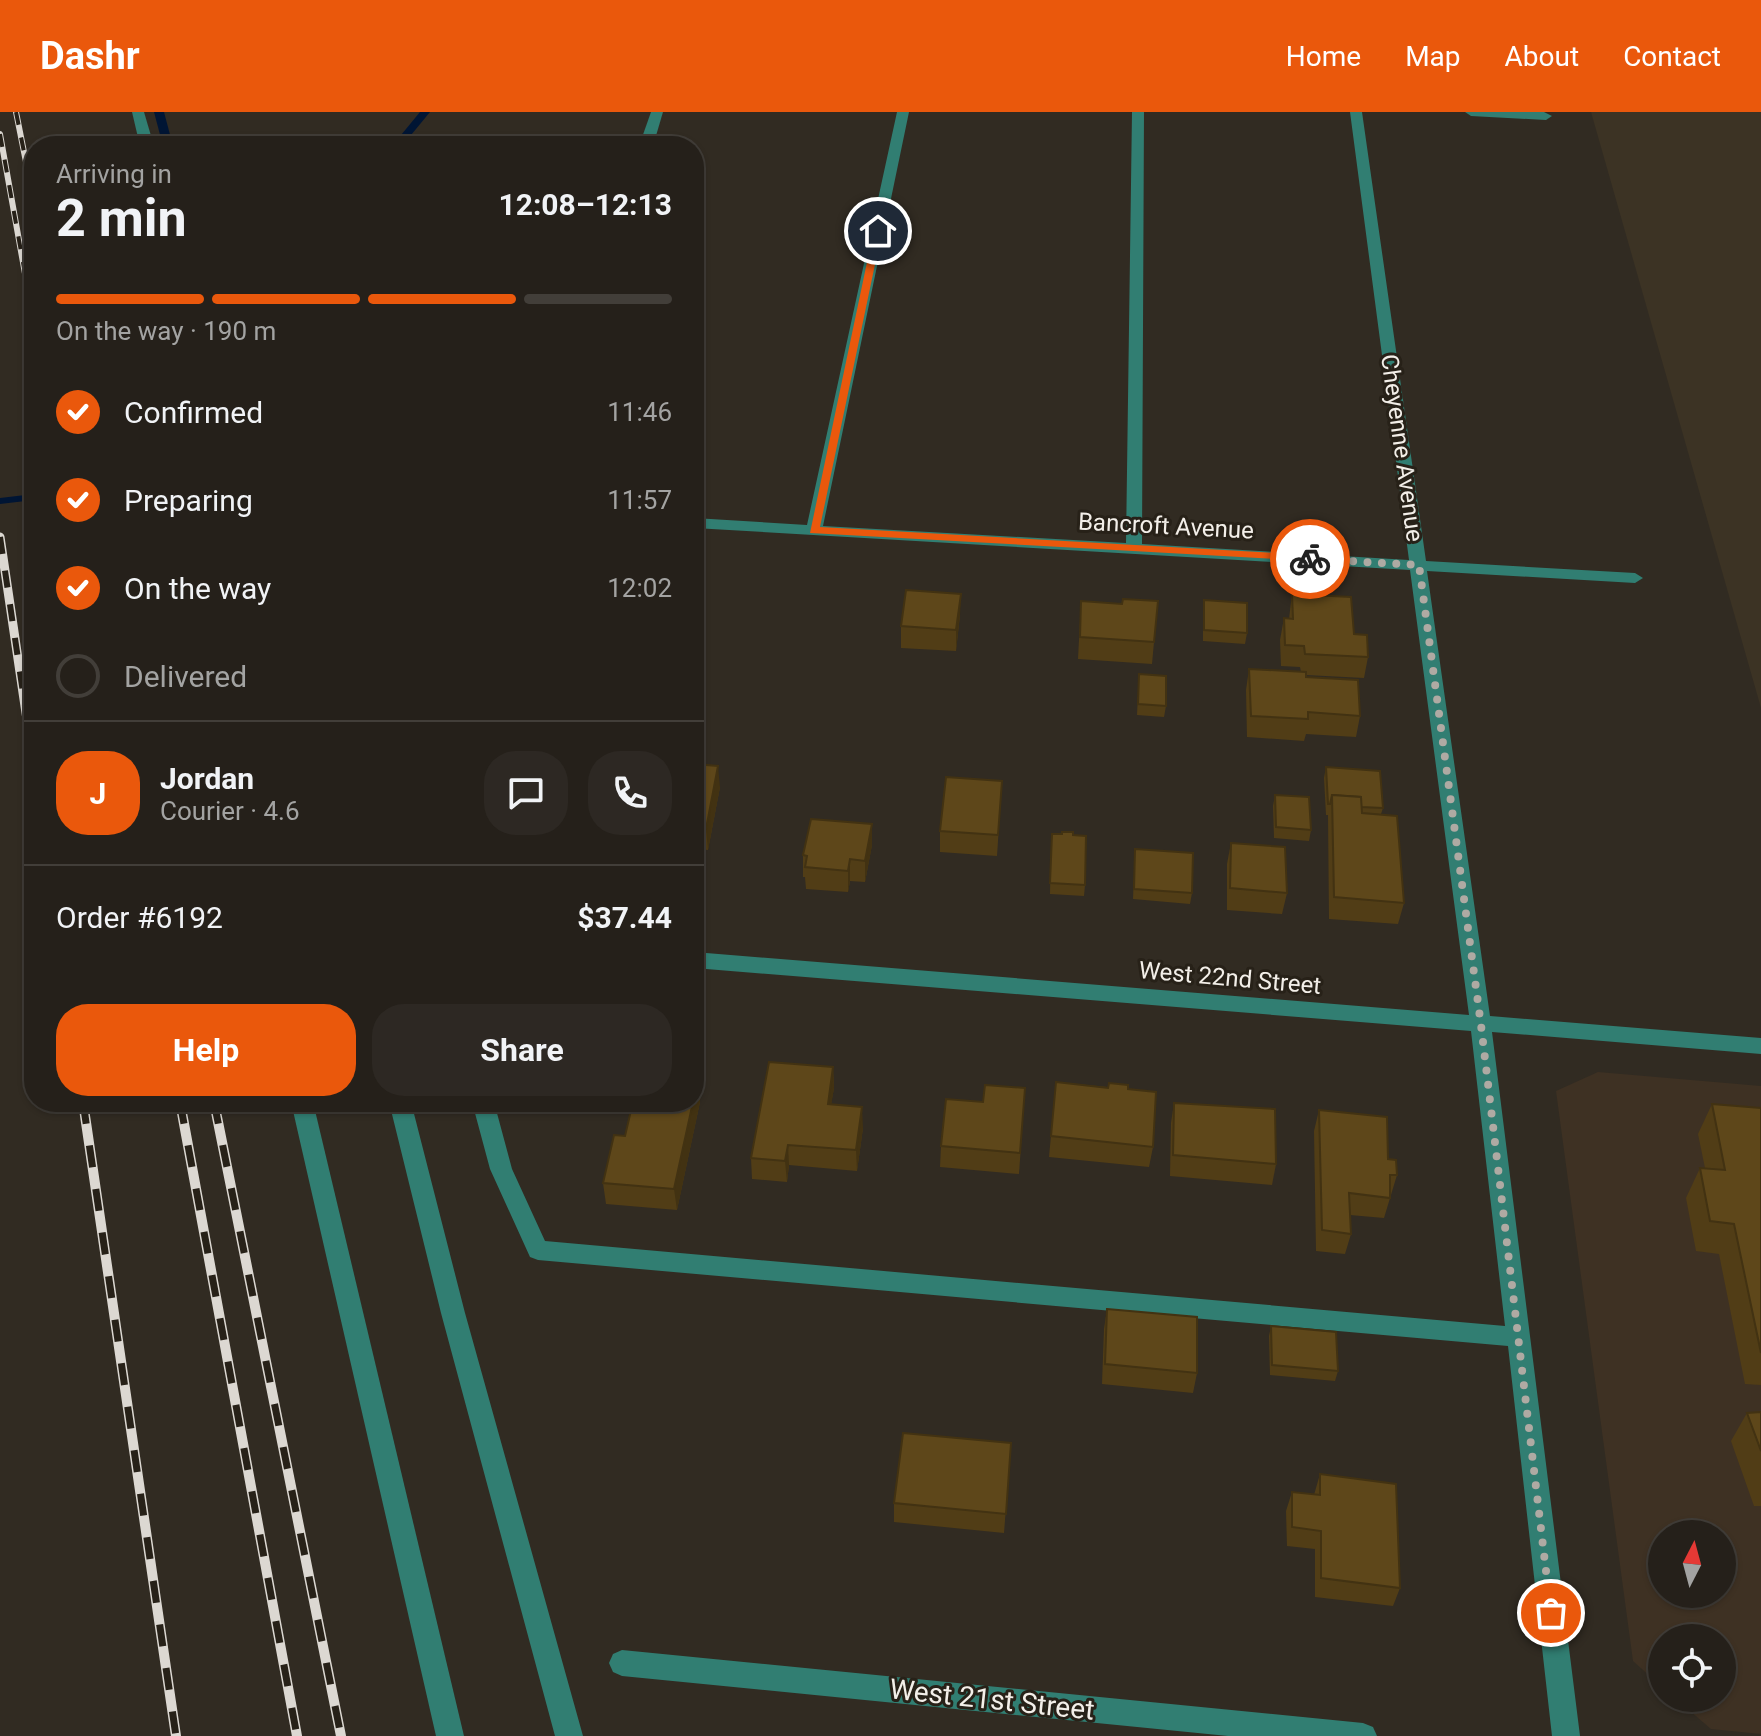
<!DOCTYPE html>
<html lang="en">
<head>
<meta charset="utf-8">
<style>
  body { margin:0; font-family:Roboto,sans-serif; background:#2d2823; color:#f1f3f6; height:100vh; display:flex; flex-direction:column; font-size:30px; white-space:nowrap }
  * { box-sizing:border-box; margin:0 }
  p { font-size:26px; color:#a3a3a2 }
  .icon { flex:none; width:44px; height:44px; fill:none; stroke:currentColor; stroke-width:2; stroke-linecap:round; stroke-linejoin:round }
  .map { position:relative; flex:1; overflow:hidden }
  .drawer { position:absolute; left:24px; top:24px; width:680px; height:976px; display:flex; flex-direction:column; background:#25201a; border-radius:32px; box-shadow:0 2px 6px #0004,0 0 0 2px #423e39 }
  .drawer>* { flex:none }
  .needle { width:52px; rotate:6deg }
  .controls { position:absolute; left:1648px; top:1408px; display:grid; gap:16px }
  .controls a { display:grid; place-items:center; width:88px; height:88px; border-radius:50%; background:#25201a; box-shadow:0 2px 6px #0004,0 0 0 2px #423e39; font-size:40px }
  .pin { position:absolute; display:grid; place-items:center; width:68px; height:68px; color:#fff; margin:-34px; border:4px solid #fff; border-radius:50%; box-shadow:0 2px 8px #0007 }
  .courier { position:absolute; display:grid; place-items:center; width:80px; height:80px; margin:-40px; border:6px solid #ea580c; border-radius:50%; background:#fff; color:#222; box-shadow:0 2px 10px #0007 }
  .headline em { font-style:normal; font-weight:700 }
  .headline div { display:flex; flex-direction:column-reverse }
  .headline { display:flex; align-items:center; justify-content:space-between; height:136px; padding:0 32px }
  h1 { font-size:52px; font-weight:700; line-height:60px }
  .bar { display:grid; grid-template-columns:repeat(4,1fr); gap:12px 8px; align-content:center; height:96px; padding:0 32px }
  .bar i { height:10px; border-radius:6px; background:#423e39 }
  .bar .on { background:#ea580c }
  .bar p { grid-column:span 4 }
  .line { display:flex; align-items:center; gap:20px; padding:0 32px; border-top:2px solid #423e39 }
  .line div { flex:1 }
  .round { display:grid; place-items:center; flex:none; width:84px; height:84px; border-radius:32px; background:#2d2823 }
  ol { padding:0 32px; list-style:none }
  li { display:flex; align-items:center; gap:24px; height:88px }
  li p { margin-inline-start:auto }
  li .icon { padding:8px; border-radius:50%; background:#ea580c; color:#fff; stroke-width:4 }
  li:last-child { color:#a3a3a2 }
  li i { width:44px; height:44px; border:4px solid #423e39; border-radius:50% }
  .primary-button { display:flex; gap:16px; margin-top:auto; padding:16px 32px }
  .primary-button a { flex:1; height:92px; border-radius:32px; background:#ea580c; color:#fff; font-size:32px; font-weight:700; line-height:92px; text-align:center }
  .primary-button a+a { background:#2d2823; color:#f1f3f6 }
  header { display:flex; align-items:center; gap:48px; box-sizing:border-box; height:112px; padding:0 40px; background:#ea580c; color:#fff }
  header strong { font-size:38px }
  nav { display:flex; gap:44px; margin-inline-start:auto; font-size:28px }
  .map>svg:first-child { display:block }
</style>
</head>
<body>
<header>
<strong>Dashr</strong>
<nav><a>Home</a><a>Map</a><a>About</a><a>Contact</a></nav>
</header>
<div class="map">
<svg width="1761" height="1624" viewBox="0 0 1761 1624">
  <rect width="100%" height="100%" fill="#312b22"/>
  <polygon fill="#3c3324" points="1591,0 1761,0 1761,596"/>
  <path fill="#3e3123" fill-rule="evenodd" d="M1598 960 1761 974V1622L1711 1617 1675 1586H1722V1526H1662V1575L1633 1549 1556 979ZM1662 1422H1722V1482H1662Z"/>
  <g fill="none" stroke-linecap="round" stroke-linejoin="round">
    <g fill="#001534" fill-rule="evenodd">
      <polygon points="154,0 164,0 173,34 163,34"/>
      <polygon points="420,0 430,0 402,34 392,34"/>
      <polygon points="34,382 34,388 0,392 0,386"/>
    </g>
    <g fill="#317e72" fill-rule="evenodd">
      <polygon points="132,0 144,0 154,34 140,34"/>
      <polygon points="651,0 663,0 653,34 639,34"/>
      <polygon points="897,0 909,0 823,414 1126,431 1132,0 1144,0 1142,432 1409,448 1350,0 1362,0 1426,449 1635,461 1643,466 1635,471 1427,459 1490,904 1761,926 1761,942 1492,920 1580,1624 1552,1624 1508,1234 538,1148 530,1145 490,1057 472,990 494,990 512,1057 545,1129 1505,1214 1471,919 694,856 694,840 1469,903 1410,458 694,416 694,406 807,413"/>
      <polygon points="1465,0 1544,0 1552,4 1546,8 1471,4"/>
      <polygon points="291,990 313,990 464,1624 436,1624"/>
      <polygon points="389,990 411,990 465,1201 583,1624 555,1624 441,1201"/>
      <polygon points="622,1538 1363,1611 1373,1615 1377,1624 1228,1624 622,1564 613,1560 609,1551 613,1542"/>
    </g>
    <defs>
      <g id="rail-far2">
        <polyline points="16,0 34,90"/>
        <polyline points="0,22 34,212"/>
      </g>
      <polyline id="rail-far1" points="0,425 34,655"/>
      <g id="rail">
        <polyline points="83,990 176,1624"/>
        <polyline points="180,990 297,1624"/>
        <polyline points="214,990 341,1624"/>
      </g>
    </defs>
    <use href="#rail-far2" stroke="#dcd8d2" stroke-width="6"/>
    <use href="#rail-far1" stroke="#dcd8d2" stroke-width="9"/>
    <use href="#rail" stroke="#dcd8d2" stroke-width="10"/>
    <use href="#rail-far2" stroke="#272118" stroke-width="4" stroke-dasharray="13" stroke-linecap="butt"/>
    <use href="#rail-far1" stroke="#272118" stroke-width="6" stroke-dasharray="17" stroke-linecap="butt"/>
    <use href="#rail" stroke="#272118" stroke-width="7" stroke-dasharray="22" stroke-linecap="butt"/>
  </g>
  <g fill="#513d16">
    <polygon points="1292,482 1354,522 1368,545 1364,566 1306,563 1306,565 1360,604 1356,625 1306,622 1304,629 1247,625 1246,578 1249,557 1301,560 1300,555 1281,554 1280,528 1284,506 1289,507"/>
    <polygon points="1204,488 1247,521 1245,532 1203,529 1203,499"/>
    <polygon points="1081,489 1154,530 1152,552 1078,547"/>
    <polygon points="960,503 956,539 901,536 901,514"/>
    <polygon points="1139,562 1166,594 1164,605 1137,603"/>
    <polygon points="694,652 720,675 708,738 694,737"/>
    <polygon points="1326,655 1383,696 1381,702 1404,791 1398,812 1329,807 1328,703 1326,703 1324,666"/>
    <polygon points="1002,669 997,744 940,740 940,719"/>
    <polygon points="1275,683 1311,718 1309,729 1274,726 1273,694"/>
    <polygon points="872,712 872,733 865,770 850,769 848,780 806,777 805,765 803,765 803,743"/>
    <polygon points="1073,723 1085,773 1084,784 1050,782 1051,733"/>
    <polygon points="1231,731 1287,781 1282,802 1227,798 1227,752"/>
    <polygon points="1135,737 1192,781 1190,792 1133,787"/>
    <polygon points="833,955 834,976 831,992 863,1016 857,1059 789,1053 787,1070 752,1067 751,1046"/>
    <polygon points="698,969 700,990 677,1098 606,1092 603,1071 625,1024"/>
    <polygon points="1056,970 1128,977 1153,1035 1149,1055 1049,1045"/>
    <polygon points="1025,976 1019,1062 940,1055 941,1034 983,990"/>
    <polygon points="1174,991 1276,1052 1272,1073 1170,1064 1171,1011"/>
    <polygon points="1712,992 1761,996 1761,1273 1745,1272 1719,1142 1696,1139 1686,1086 1700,1056 1705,1056 1698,1022"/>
    <polygon points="1319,998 1388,1047 1397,1063 1384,1106 1350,1103 1351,1122 1345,1142 1316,1139 1314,1019"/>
    <polygon points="1107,1197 1197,1261 1193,1281 1102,1272 1104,1217"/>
    <polygon points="1271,1214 1338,1259 1335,1269 1270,1263 1269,1224"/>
    <polygon points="1761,1300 1761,1394 1754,1394 1731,1329 1747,1301"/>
    <polygon points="1011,1331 1004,1421 894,1410 894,1391"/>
    <polygon points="1320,1362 1400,1476 1393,1494 1315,1485 1315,1437 1287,1434 1286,1399 1292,1380 1314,1383"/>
  </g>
  <g fill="#423212">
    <polygon points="961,482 960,503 956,539 956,518"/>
    <polygon points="718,654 720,675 708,738 706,717"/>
    <polygon points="872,712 872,733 865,770 865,749"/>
    <polygon points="850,747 850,769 848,780 848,759"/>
    <polygon points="833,955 834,976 828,1013 828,992"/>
    <polygon points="698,969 700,990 677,1098 674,1077"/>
    <polygon points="862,995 863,1016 857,1059 856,1038"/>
    <polygon points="788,1033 789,1053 787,1070 785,1049"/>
  </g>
  <g fill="#5e471a" stroke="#423212" stroke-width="2">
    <polygon points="906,478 961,482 956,518 901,514"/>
    <polygon points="1292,482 1351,485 1354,522 1367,523 1368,545 1305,542 1304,534 1285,533 1284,506 1293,507"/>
    <polygon points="1123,487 1158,489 1154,530 1080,525 1081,489 1122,492"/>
    <polygon points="1204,488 1247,491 1247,521 1204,518"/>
    <polygon points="1249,557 1306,560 1306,565 1358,568 1360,604 1308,600 1308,607 1251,604"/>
    <polygon points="1139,562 1166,564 1166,594 1138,592"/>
    <polygon points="694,652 718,654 706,717 694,716"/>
    <polygon points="1326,655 1380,659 1383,696 1361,695 1361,685 1332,683 1330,692 1328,692"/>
    <polygon points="946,665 1002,669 998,723 940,719"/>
    <polygon points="1275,683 1309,685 1311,718 1276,715"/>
    <polygon points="1332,683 1361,685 1362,701 1397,704 1404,791 1334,785"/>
    <polygon points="811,707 872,712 865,749 850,747 848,759 805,755 807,744 803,743"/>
    <polygon points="1062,720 1073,720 1073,723 1086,724 1085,773 1050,771 1052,722 1062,722"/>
    <polygon points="1231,731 1285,735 1287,781 1230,776"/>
    <polygon points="1135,737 1193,741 1192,781 1134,777"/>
    <polygon points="769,950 833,955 828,992 862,995 856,1038 788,1033 785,1049 751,1046"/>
    <polygon points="694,969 698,969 694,986"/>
    <polygon points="1056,970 1108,976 1109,971 1128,973 1128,977 1156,980 1153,1035 1051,1024"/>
    <polygon points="985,973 1025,976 1020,1041 941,1034 946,987 983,990"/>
    <polygon points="633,990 693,990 674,1077 603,1071 614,1023 625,1024"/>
    <polygon points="1174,991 1275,997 1276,1052 1173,1043"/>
    <polygon points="1712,992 1761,996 1761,1241 1734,1112 1710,1109 1700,1056 1725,1058"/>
    <polygon points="1319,998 1387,1005 1388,1047 1396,1048 1397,1063 1390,1063 1390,1086 1349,1081 1351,1122 1322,1118"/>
    <polygon points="1107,1197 1197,1205 1197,1261 1105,1252"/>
    <polygon points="1271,1214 1336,1220 1338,1259 1272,1253"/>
    <polygon points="1761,1300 1761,1339 1747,1301"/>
    <polygon points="903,1321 1011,1331 1006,1402 894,1391"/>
    <polygon points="1320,1362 1396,1372 1400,1476 1321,1466 1321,1419 1292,1415 1292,1380 1320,1383"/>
  </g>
  <polygon fill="#ea580c" points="874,117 882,119 820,415 1310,443 1315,447 1313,449 810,421"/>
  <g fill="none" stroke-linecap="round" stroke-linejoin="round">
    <polyline stroke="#afaaa3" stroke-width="8" stroke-dasharray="0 14.4" points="1310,447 1419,453 1481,913 1551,1501"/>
  </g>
  <g text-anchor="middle" stroke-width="6" stroke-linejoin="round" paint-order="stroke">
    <g font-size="24" fill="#f3efe9" stroke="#272118">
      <text transform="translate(1402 336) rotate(82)" y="8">Cheyenne Avenue</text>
      <text transform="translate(1166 414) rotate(3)" y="8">Bancroft Avenue</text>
      <text transform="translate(1230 866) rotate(5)" y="8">West 22nd Street</text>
    </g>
    <g font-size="28" fill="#f3efe9" stroke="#272118">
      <text transform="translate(992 1587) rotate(6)" y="10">West 21st Street</text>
    </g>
  </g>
</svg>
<div class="controls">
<a><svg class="needle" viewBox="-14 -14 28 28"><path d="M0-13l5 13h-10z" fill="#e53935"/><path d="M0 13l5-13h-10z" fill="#a3a3a2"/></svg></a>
<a><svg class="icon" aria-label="locate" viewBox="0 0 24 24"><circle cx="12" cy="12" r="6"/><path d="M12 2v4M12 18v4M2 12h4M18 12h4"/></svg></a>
</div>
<div class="pin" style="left:1551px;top:1501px;background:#ea580c"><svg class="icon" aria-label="bag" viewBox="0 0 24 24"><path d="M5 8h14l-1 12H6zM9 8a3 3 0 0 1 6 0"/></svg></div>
<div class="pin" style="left:878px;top:119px;background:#1f2937"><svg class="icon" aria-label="home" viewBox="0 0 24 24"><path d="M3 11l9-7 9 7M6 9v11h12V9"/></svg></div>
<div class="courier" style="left:1310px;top:447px"><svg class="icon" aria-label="bike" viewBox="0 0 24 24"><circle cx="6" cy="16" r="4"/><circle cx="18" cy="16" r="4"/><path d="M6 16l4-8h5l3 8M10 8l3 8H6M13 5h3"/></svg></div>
<section class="drawer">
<div class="headline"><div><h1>2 min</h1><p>Arriving in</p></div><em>12:08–12:13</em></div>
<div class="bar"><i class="on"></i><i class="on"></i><i class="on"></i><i></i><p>On the way · 190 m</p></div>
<ol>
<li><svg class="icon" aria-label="check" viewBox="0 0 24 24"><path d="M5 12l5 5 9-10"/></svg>Confirmed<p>11:46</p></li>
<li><svg class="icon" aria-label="check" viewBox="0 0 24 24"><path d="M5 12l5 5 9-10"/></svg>Preparing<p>11:57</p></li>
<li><svg class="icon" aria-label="check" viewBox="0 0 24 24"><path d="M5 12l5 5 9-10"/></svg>On the way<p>12:02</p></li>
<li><i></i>Delivered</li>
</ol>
<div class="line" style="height:144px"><b class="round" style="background:#ea580c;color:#fff">J</b><div><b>Jordan</b><p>Courier · 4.6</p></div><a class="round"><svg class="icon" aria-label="chat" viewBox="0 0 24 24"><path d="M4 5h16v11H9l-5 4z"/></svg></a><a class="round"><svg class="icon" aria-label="phone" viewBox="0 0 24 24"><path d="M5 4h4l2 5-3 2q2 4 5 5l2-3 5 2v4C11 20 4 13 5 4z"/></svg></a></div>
<div class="line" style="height:104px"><div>Order #6192</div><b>$37.44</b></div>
<div class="primary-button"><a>Help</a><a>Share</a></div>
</section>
</div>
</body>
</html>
